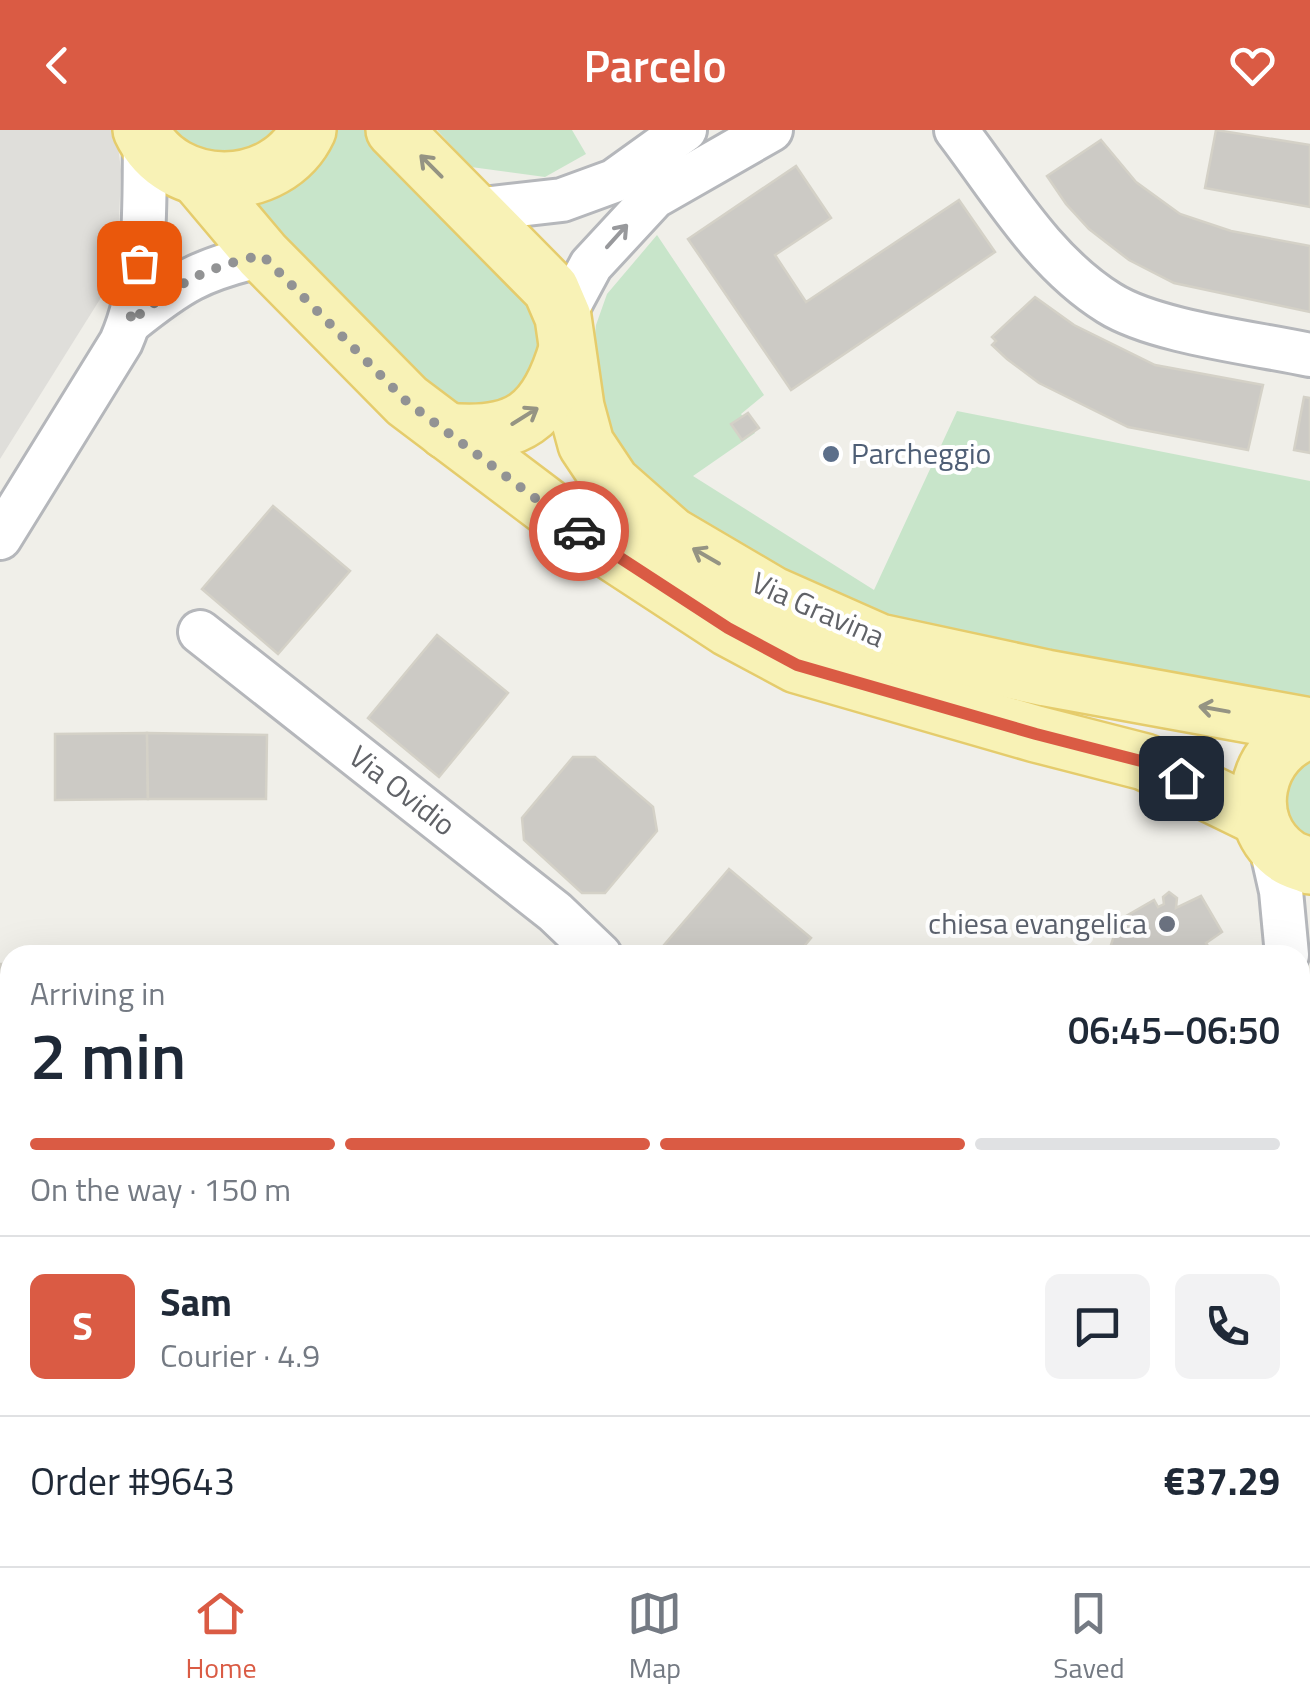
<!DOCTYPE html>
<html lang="en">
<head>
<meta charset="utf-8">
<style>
  body { margin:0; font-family:"Titillium Web",sans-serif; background:#f2f2f3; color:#1f2937; height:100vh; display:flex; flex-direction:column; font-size:38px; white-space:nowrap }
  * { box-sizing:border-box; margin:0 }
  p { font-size:32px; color:#747a83 }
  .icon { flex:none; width:55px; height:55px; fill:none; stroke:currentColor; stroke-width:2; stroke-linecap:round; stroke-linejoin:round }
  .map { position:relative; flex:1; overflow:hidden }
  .panel { position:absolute; left:0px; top:815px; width:1310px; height:622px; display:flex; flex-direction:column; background:#fff; border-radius:30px 30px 0 0; box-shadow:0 10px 40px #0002 }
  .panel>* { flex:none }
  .pin { position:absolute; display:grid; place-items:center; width:85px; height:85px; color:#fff; margin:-42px; border-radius:20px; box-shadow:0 5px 15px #0006 }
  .courier { position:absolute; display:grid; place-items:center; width:100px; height:100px; margin:-50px; border:8px solid #da5b44; border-radius:50%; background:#fff; color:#222; box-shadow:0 2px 12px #0007 }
  .summary em { font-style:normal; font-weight:600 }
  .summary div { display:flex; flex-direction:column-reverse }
  .summary { display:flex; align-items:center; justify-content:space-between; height:170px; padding:0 30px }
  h1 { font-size:65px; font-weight:600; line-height:75px }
  .bar { display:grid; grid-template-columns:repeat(4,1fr); gap:15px 10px; align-content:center; height:120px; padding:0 30px }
  .bar i { height:12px; border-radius:8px; background:#e0e1e3 }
  .bar .on { background:#da5b44 }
  .bar p { grid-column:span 4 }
  .line { display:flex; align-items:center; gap:25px; padding:0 30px; border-top:2px solid #e0e1e3 }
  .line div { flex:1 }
  .round { display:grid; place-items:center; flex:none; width:105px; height:105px; border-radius:15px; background:#f2f2f3 }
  header { display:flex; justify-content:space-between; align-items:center; height:130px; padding:0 30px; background:#da5b44; color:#fff; font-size:45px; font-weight:600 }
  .tabs { display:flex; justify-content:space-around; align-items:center; height:140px; border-top:2px solid #e0e1e3; background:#fff; font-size:28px; color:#747a83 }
  .tabs a { display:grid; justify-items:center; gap:5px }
  .tabs .on { color:#da5b44 }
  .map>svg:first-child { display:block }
</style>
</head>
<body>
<header><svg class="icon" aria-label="back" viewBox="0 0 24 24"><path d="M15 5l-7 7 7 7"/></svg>Parcelo<svg class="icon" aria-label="heart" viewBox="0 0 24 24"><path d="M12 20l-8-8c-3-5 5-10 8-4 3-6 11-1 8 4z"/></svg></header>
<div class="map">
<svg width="1310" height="1436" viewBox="0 0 1310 1436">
  <rect width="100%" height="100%" fill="#f0efe9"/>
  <polygon fill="#dfdeda" points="0,0 116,0 121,40 117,142 0,329"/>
  <g fill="#c8e5ca">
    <polygon points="166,0 286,0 268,18 220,31"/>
    <polygon points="322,0 375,0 540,169 545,223 518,268 457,284 232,65"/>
    <polygon points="437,0 572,0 586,24 545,47 471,37"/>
    <polygon points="657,105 764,265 741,284 755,303 693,346 874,460 957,281 1310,351 1310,568 1002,516 837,473 675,379 637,343 618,314 590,247 596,195 607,164"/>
    <polygon points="1310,623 1310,715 1286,698 1281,650"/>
  </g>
  <g fill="#cccac5" stroke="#d4d1c7" stroke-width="2.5">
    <polygon points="1216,0 1310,15 1310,77 1205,58"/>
    <polygon points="1101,10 1136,52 1180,84 1231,101 1310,116 1310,182 1174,153 1129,130 1089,99 1066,74 1047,46"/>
    <polygon points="796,36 831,88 775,125 806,172 959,70 995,122 791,260 688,109"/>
    <polygon points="1035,167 1074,195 1155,235 1263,255 1248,320 1128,297 1039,253 1007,229 992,215 996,211 992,207"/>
    <polygon points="1304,267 1310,268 1310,323 1294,320"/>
    <polygon points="748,283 759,298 742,310 731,294"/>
    <polygon points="273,376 350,441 278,524 202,459"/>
    <polygon points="437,505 508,563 439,647 368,588"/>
    <polygon points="147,603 148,669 55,670 55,604"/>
    <polygon points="147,603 267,605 266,669 148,669"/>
    <polygon points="573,627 595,627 653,677 657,701 605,763 582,763 524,710 522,688"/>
    <polygon points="729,739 811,808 797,825 662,825 658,822"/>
    <polygon points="1169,762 1177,768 1176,778 1201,766 1222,802 1206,813 1214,825 1114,825 1110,818 1119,790 1154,770 1158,777 1164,774 1163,767"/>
    <rect x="0" y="834" width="10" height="54"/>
    <rect x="0" y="1032" width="10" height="56"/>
    <rect x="0" y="1217" width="10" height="55"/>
    <polygon points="0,1410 10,1410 10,1428 517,1428 517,1436 0,1436"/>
    <polygon points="648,1428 747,1428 748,1429 732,1436 652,1436"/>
    <polygon points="848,1428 969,1428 950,1436 852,1436"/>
    <polygon points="1146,1428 1190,1428 1194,1436 1127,1436"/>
  </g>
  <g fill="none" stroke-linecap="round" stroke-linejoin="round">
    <defs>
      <g id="minor">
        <path d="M956 0C1002 60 1043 132 1109 173 1155 202 1254 213 1310 225"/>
        <polyline points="474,80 562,70 614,51 685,0"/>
        <polyline points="563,187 591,135 654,67 771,0"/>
        <path d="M130 192C180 152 199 140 263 125"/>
        <path d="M0 408 121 212C148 151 144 75 145 9"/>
        <polyline points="200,502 555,782 600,825"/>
        <polyline points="1269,708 1281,761 1287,825"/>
        <polyline points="0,958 10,958"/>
        <polyline points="1300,999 1310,1229"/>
        <polyline points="0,1340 10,1340"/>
        <polyline points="558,1428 559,1436"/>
      </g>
      <g id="major">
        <path d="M141 0C172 67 277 66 308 0"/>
        <polyline points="394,0 551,159 563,187 576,277 586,314 612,353 671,405 773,465 879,512 1046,548 1310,596"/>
        <polyline points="198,48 263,125 407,271 578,400 728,498 797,535 1036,604 1145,632 1260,688"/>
        <path d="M446 301C518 308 547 287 567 219"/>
        <path d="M1310 601C1255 617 1238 693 1288 727 1294 731 1303 733 1310 736"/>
      </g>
    </defs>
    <use href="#minor" stroke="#b5b7bb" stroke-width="48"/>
    <use href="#major" stroke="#e5cc6c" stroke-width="60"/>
    <polyline stroke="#a1c5ae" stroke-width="5" stroke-dasharray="10 5" stroke-linecap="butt" points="1300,888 1310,887"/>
    <use href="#minor" stroke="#fff" stroke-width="42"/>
    <use href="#major" stroke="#f8f2b6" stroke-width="55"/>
  </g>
  <defs><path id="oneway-shaft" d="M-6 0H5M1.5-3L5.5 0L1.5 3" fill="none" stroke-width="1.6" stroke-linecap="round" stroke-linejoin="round" transform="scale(2.5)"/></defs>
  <g stroke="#959483">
    <use href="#oneway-shaft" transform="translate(431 36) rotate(-135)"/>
    <use href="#oneway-shaft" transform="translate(525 286) rotate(-32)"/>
    <use href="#oneway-shaft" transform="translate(706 426) rotate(-150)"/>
    <use href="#oneway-shaft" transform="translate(1214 579) rotate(-170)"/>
  </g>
  <use stroke="#98999c" href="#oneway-shaft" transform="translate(617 106) rotate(-48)"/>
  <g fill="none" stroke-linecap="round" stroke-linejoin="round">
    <path stroke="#929394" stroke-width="10" stroke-dasharray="0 18" d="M139 133 130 192C180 152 199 140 262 125L407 272 579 401"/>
    <polyline stroke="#da5b44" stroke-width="12" points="579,401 728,498 797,535 1036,604 1145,632 1181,648"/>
  </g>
  <circle fill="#5c6f8a" stroke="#fff" stroke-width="4" cx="831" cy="324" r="10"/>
  <circle fill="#6b7280" stroke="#fff" stroke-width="4" cx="1167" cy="794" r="10"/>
  <g text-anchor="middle" stroke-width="8" stroke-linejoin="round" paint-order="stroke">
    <g font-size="30" fill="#4e5e75" stroke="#fff" text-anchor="start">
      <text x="851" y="334">Parcheggio</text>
    </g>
    <g font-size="30" fill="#606267" stroke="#fff">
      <text transform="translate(818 480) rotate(24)" y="10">Via Gravina</text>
      <text transform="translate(402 661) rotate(38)" y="10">Via Ovidio</text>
    </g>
    <g font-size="30" fill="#5b616d" stroke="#fff" text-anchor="end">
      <text x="1147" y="804">chiesa evangelica</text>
    </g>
  </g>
</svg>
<div class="pin" style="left:139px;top:133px;background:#ea580c"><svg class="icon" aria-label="bag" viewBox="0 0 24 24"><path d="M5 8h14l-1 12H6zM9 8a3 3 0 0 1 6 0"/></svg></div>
<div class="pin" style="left:1181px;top:648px;background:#1f2937"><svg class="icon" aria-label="home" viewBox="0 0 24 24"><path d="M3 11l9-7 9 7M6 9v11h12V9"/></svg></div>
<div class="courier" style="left:579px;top:401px"><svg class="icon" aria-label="car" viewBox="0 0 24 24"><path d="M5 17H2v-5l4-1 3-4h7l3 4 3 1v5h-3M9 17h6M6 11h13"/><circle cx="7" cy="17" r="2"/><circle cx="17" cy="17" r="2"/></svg></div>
<section class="panel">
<div class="summary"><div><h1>2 min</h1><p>Arriving in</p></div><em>06:45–06:50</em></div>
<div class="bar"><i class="on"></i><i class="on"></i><i class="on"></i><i></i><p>On the way · 150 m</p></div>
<div class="line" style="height:180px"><b class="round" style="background:#da5b44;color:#fff">S</b><div><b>Sam</b><p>Courier · 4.9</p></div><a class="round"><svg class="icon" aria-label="chat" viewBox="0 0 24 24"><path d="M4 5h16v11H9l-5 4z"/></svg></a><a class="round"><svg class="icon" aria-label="phone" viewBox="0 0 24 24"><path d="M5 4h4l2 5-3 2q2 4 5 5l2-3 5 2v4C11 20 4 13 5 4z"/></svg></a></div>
<div class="line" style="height:130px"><div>Order #9643</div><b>€37.29</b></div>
</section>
</div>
<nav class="tabs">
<a class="on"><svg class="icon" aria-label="home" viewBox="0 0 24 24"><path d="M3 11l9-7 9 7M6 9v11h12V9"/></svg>Home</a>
<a><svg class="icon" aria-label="map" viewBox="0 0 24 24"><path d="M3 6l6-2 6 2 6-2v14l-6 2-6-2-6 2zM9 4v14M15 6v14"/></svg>Map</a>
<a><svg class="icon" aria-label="saved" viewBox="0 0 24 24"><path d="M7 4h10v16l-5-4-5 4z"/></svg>Saved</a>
</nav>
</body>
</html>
